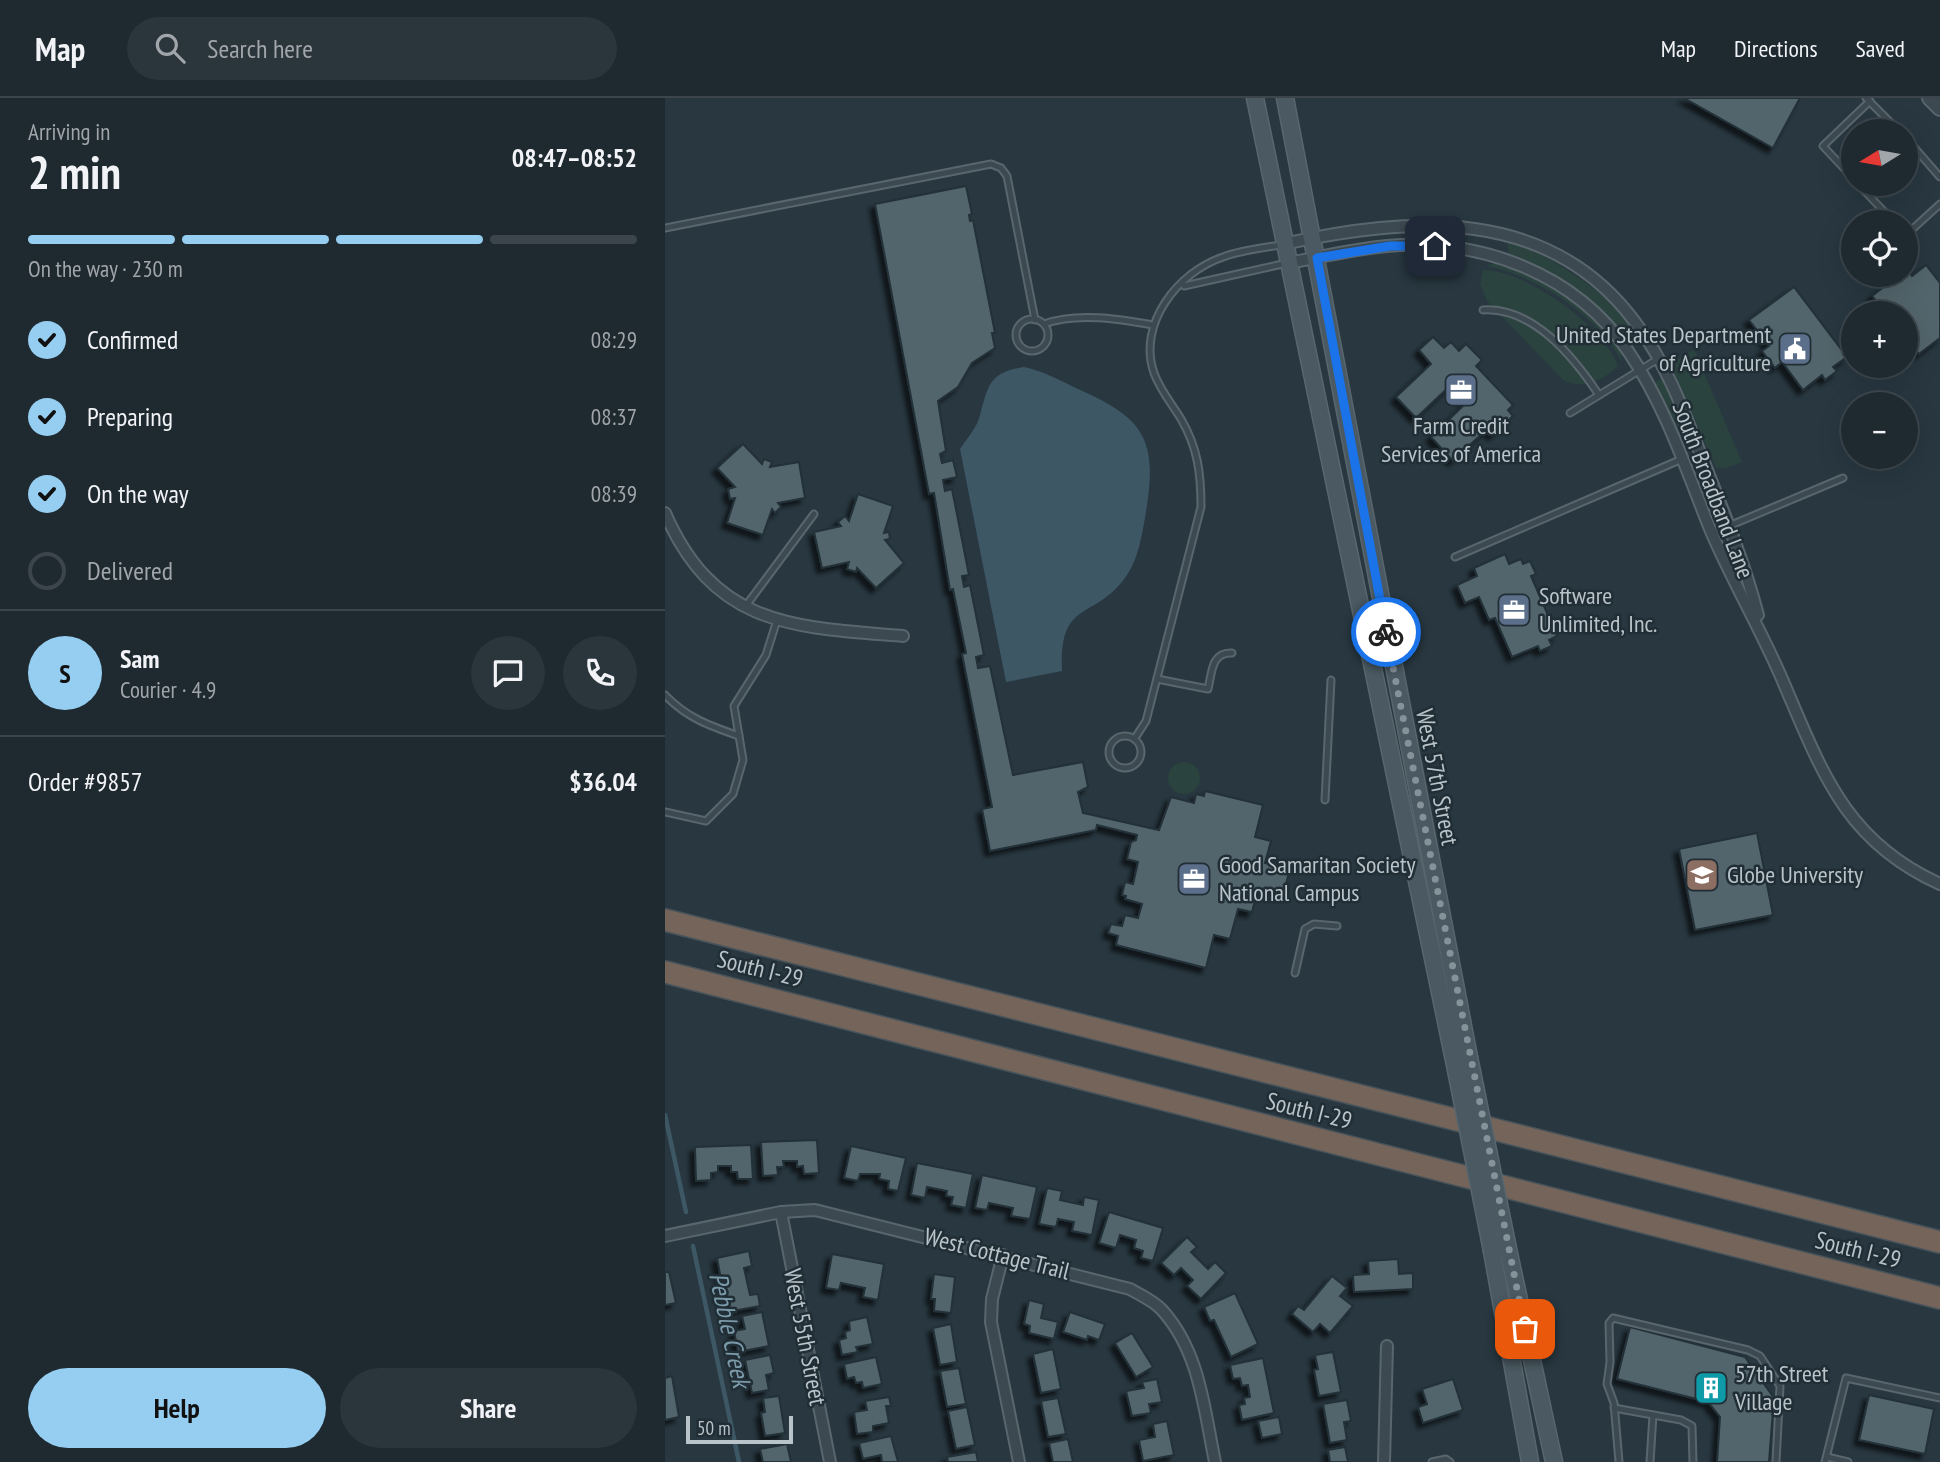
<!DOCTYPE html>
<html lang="en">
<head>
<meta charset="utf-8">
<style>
  body { margin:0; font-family:"PT Sans Narrow",sans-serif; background:#2b353c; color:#f1f3f6; height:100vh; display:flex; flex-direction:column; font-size:26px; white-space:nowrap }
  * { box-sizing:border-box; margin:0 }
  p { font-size:23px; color:#a1a6ab }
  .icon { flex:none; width:38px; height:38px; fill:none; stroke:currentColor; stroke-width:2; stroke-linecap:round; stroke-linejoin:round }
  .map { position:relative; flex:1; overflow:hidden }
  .details { display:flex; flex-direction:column; background:#1e2930; width:665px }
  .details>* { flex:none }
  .needle { width:46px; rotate:259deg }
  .controls { position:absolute; left:1176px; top:21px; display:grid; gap:14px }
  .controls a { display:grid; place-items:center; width:77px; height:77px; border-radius:50%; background:#1e2930; box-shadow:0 7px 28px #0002,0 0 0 2px #3c454c; font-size:35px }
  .scale { position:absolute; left:21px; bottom:18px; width:107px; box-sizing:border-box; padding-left:7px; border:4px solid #b9c3ca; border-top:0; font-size:19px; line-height:24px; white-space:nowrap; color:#b9c3ca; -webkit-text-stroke:5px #212e35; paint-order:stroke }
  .pin { position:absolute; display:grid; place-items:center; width:60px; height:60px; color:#fff; margin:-30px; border-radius:14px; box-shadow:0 4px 10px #0006 }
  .courier { position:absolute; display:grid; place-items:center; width:70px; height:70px; margin:-35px; border:5px solid #1a73e8; border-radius:50%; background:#fff; color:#222; box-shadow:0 2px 9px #0007 }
  .summary em { font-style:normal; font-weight:700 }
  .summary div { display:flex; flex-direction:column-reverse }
  .summary { display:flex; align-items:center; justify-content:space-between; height:119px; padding:0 28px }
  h1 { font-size:46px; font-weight:700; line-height:52px }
  .bar { display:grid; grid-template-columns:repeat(4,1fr); gap:10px 7px; align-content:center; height:84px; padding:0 28px }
  .bar i { height:9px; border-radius:5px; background:#3c454c }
  .bar .selected { background:#96cef1 }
  .bar p { grid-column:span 4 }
  .line { display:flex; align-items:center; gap:18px; padding:0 28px; border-top:2px solid #3c454c }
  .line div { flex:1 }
  .round { display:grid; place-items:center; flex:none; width:74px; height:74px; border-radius:37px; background:#2b353c }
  ol { padding:0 28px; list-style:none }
  li { display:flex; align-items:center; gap:21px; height:77px }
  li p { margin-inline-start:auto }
  li .icon { padding:7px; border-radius:50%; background:#96cef1; color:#111; stroke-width:4 }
  li:last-child { color:#a1a6ab }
  li i { width:38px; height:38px; border:4px solid #3c454c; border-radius:50% }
  .primary-button { display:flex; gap:14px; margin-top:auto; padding:14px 28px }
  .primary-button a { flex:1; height:80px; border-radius:42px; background:#96cef1; color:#111; font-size:28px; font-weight:700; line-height:80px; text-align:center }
  .primary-button a+a { background:#2b353c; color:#f1f3f6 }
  header { display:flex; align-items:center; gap:42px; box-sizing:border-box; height:98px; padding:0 35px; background:#1e2930; border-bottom:2px solid #3c454c }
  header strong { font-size:33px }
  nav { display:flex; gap:38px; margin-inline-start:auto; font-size:24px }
  .search { width:490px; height:63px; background:#2b353c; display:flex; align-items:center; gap:18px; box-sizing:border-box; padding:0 24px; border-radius:38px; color:#a1a6ab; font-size:26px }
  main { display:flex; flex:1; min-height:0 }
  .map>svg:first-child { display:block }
</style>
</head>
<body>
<header>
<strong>Map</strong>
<div class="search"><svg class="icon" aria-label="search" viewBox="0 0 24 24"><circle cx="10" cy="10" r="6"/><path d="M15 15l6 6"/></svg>Search here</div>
<nav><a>Map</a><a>Directions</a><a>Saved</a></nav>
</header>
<main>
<section class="details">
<div class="summary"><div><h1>2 min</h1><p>Arriving in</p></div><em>08:47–08:52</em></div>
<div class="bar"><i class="selected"></i><i class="selected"></i><i class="selected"></i><i></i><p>On the way · 230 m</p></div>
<ol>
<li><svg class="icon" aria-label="check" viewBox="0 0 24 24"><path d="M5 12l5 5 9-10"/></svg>Confirmed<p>08:29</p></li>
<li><svg class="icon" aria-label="check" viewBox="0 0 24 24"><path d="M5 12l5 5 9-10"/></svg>Preparing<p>08:37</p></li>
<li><svg class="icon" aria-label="check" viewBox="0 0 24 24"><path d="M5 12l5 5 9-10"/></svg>On the way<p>08:39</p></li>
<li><i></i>Delivered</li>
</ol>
<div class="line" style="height:126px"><b class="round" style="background:#96cef1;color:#111">S</b><div><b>Sam</b><p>Courier · 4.9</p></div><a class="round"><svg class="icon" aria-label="chat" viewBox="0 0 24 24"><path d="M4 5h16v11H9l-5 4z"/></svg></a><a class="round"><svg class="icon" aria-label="phone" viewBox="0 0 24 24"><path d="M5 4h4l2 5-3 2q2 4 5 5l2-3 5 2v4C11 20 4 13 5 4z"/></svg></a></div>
<div class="line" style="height:91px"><div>Order #9857</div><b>$36.04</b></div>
<div class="primary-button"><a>Help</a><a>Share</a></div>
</section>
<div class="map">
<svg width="1275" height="1364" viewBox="0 0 1275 1364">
  <defs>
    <filter id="shadow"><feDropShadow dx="-5" dy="5" stdDeviation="2" flood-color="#0009"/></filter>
  </defs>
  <rect width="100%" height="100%" fill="#283740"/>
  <g fill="#2b433f">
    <path d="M843 145C873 147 967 210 971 238L964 242C929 203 893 174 843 155Z"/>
    <path d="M829 165C873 169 935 219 957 256L956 263C935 218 869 177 822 168Z"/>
    <path d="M818 172C862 172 938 228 953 268 938 283 918 292 898 282L822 203 815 186Z"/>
    <polygon points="1029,251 1077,364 1061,370 1051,370 1008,271 1013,261"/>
    <polygon points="994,281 1000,283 1023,336 1020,342 990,286"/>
    <circle cx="519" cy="680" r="16"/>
  </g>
  <path fill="#3d5765" d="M359 269C378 273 396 283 413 291 479 320 493 341 481 414 477 436 474 461 460 480 428 523 394 501 397 573L341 584 295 351C302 340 312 330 315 317 323 288 324 274 359 269Z"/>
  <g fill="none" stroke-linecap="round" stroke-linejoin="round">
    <g stroke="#3d5765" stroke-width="4.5">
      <polyline points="0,1017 21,1114"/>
      <polyline points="28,1148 74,1364"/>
    </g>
  </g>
  <g fill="#53656c" stroke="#233037" stroke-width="2" filter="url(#shadow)">
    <polygon points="1019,0 1135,0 1108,50"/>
    <polygon points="301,88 307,116 304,117 305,123 308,122 330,235 327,235 330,250 307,265 293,289 273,303 281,353 275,356 277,365 288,362 292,379 278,382 280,393 287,391 304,477 297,478 299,489 305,487 319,557 311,559 313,570 325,568 348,677 418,664 423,689 413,694 418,715 494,732 506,699 529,705 531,696 539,698 540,693 598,707 590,739 606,743 600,765 625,771 618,797 593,791 587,814 573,811 565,841 549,837 541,870 451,847 453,838 443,835 446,826 457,828 460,817 473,820 477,806 460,801 461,798 457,797 460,784 468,786 473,764 462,761 466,744 471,742 472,737 432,727 431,732 325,753 317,711 327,709 297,556 301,555 288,491 285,492 269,395 264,396 210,106"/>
    <polygon points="1261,167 1275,185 1275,240 1254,256 1241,240 1241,215 1221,215 1207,198 1234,177 1241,177 1242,170 1247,178"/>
    <polygon points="1129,189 1182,259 1168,269 1172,273 1160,282 1157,277 1138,292 1117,264 1110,270 1097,253 1104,248 1084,222"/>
    <polygon points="768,239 779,250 786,244 794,253 801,246 817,262 811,268 848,307 843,312 848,318 828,337 822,331 788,363 766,339 801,305 785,288 751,320 731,299 766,266 754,252"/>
    <polygon points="78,346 97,366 99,361 107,364 105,369 134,364 140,400 113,405 116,409 110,415 107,411 98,437 62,425 70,400 65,401 63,391 70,389 52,370"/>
    <polygon points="193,396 228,408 219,435 224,434 225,441 220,442 239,465 211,490 192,470 191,474 182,471 184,464 157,470 149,434 176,428 173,424 180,418 184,423"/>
    <polygon points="840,456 844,466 856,461 858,466 865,463 871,476 866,478 892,538 884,542 887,548 875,553 873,548 847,559 830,520 824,522 814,499 800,505 792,487 812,478 809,470"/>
    <polygon points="1092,735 1108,817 1030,832 1014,751"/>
    <polygon points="152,1042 154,1075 139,1076 138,1068 132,1069 132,1063 118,1063 119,1069 112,1069 113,1077 98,1078 96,1044"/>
    <polygon points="86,1047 88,1081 73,1081 72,1074 66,1074 66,1068 53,1068 53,1074 46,1075 46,1082 31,1083 30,1049"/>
    <polygon points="186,1048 241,1060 233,1093 223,1091 224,1083 214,1081 215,1076 195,1076 193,1083 179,1080"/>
    <polygon points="252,1065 308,1076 301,1110 286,1107 288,1099 281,1098 282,1093 262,1089 260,1100 246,1097"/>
    <polygon points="317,1077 372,1089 365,1121 346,1118 348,1110 324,1105 322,1112 310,1110"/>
    <polygon points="382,1090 397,1093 395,1102 418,1107 419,1099 434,1102 427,1137 407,1133 409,1124 393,1121 391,1129 374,1126"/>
    <polygon points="444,1114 498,1130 488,1163 476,1160 478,1153 469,1150 471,1142 455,1137 451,1150 434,1145"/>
    <polygon points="522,1139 532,1149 526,1154 543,1171 550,1164 561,1175 536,1201 522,1188 528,1182 516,1170 509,1177 496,1165"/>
    <polygon points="84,1153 87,1168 79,1170 85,1197 93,1196 95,1208 62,1214 52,1160"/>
    <polygon points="167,1156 219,1166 213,1202 198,1199 200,1190 176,1185 174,1192 161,1190"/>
    <polygon points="733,1161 734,1176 748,1175 748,1191 689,1194 688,1177 704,1176 703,1163"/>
    <polygon points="0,1174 4,1174 11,1205 0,1207"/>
    <polygon points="269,1176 290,1179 286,1215 269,1213 270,1201 266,1201"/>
    <polygon points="667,1178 682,1190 675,1198 688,1208 665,1235 655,1226 648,1234 627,1216 633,1208 639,1212"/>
    <polygon points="570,1195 593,1246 566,1259 549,1222 545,1223 539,1209"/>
    <polygon points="364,1202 379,1206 376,1220 393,1224 389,1241 364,1235 365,1228 359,1226"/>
    <polygon points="97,1214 104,1248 73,1254 69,1233 80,1231 77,1218"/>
    <polygon points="405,1214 440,1226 434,1242 423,1238 422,1242 398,1234"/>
    <polygon points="202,1219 208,1246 191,1249 193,1254 177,1257 174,1242 181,1240 180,1234 185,1232 184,1223"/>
    <polygon points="286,1226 292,1264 275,1267 268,1230"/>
    <polygon points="965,1229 1080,1259 1109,1300 1104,1364 1052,1364 1055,1319 1043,1304 952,1281"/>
    <polygon points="467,1235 488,1269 471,1279 450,1245"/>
    <polygon points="388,1251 396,1291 376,1295 368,1256"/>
    <polygon points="668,1254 676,1294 654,1298 649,1272 653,1271 650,1257"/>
    <polygon points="105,1257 109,1275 101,1277 104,1292 87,1295 80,1262"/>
    <polygon points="211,1259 217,1286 198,1290 197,1284 191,1285 189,1279 182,1281 179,1266"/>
    <polygon points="598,1260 609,1315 577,1322 574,1307 580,1306 579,1300 585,1299 583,1287 577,1288 575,1280 568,1281 565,1267"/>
    <polygon points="294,1270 301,1306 282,1309 275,1273"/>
    <polygon points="7,1278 14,1319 0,1322 0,1280"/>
    <polygon points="492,1281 497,1304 484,1306 486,1315 467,1318 461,1293 479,1290 477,1284"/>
    <polygon points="788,1281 798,1312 758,1325 753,1309 762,1306 757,1291"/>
    <polygon points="1204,1297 1269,1311 1260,1356 1194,1342"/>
    <polygon points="114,1298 120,1335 100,1338 96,1315 100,1314 98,1300"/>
    <polygon points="224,1299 226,1308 221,1308 224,1325 208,1328 208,1334 192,1336 189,1314 202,1312 200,1303"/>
    <polygon points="393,1300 401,1336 383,1339 376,1303"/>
    <polygon points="682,1302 686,1323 679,1324 682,1342 665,1345 658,1306"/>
    <polygon points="302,1309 310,1347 291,1351 283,1313"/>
    <polygon points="614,1319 617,1336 597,1340 593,1323"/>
    <polygon points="502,1323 509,1357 478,1363 474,1342 490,1339 488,1326"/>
    <polygon points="226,1338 233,1364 217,1364 216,1357 198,1361 194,1345"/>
    <polygon points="403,1341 408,1364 388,1364 384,1345"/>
    <polygon points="122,1346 126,1364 98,1364 95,1351"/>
    <polygon points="680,1349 683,1364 665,1364 663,1352"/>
    <polygon points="311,1354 313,1364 283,1364 282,1359"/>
  </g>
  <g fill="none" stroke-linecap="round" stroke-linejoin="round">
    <defs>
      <g id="service">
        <polyline points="1201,0 1234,33"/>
        <polyline points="1241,40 1275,79"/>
        <polyline points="1188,80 1158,48 1205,3"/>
        <polyline points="1193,86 1229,124"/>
        <polyline points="0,130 326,66 336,70 342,78 370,222"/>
        <polyline points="1241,137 1275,106"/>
        <polyline points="519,188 622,165"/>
        <path d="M818 212C868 209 908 258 934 297"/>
        <circle cx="367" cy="237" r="16"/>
        <path d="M379 226C412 214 454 221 488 227"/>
        <polyline points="905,315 993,261"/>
        <polyline points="1047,435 1178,380"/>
        <polyline points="790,459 1017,361"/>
        <polyline points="80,509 149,416"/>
        <path d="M492 581 543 591C547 575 546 554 567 555"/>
        <path d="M0 597C22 620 45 628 74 638"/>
        <circle cx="460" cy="654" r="16"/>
        <path d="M470 640 481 623 536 409C536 376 533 350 516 321 507 306 495 292 489 275 472 226 513 174 558 159 577 152 597 150 616 147"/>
        <polyline points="660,702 666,582"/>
        <polyline points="0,714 41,723 68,696 78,662 69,608 101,557 112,522"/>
        <polyline points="630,875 640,831 649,826 672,828"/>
        <polyline points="949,1310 1016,1322 1027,1328 1028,1364"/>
        <polyline points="1162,1359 1183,1364"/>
        <polyline points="767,1364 781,1361 785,1364"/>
        <polyline points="954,1364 949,1305 942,1286 945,1264 944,1225 948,1220 1083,1252 1095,1258 1115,1288 1111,1364"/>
        <polyline points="985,1364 988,1317"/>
        <polyline points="1160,1364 1181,1280 1275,1300"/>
      </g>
      <g id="minor">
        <path d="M619 146C745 118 884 108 970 224 999 262 1017 308 1034 352 1056 407 1078 460 1093 517"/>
        <path d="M623 165C656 159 689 151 722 148 815 140 910 175 963 253 1000 307 1021 371 1045 431 1068 485 1098 535 1120 588 1158 677 1182 744 1275 786"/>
        <path d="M0 415C50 529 128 529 238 538"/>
        <polyline points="116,1114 165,1364"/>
        <path d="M0 1138 116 1114 150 1112 465 1191C475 1197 489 1203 497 1212 535 1254 539 1311 550 1364"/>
        <polyline points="338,1157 327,1201 326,1224 354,1364"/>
        <polyline points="719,1364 722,1248"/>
      </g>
      <polyline id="tertiary" points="1265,0 1275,10"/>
      <g id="secondary">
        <polyline points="590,0 789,962"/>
        <polyline points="620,0 804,959"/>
        <polyline points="843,1151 889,1364"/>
        <polyline points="827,1153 865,1364"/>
      </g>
      <g id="motorway">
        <polyline points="0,822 1275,1144"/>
        <polyline points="0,874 1275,1200"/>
      </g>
    </defs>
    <use href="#service" stroke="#5a666d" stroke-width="9"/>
    <use href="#minor" stroke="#5a666d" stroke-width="14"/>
    <use href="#tertiary" stroke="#5a666d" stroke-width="18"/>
    <use href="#secondary" stroke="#5a666d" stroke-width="19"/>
    <use href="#motorway" stroke="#47535a" stroke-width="24"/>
    <use href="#service" stroke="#3c4950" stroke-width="5"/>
    <use href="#minor" stroke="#3c4950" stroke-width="10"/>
    <use href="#tertiary" stroke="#3c4950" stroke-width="14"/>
    <use href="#secondary" stroke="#4a5962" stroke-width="16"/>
    <use href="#motorway" stroke="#75645a" stroke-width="21"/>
    <defs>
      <g id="secondary-bridge">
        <polyline points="804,959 843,1151"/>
        <polyline points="789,962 827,1153"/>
      </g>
    </defs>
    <use href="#secondary-bridge" stroke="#5a666d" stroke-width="19" stroke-linecap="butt"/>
    <use href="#secondary-bridge" stroke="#4a5962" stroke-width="16"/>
  </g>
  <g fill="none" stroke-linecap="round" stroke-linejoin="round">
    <polyline stroke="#86929a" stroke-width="7" stroke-dasharray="0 12.6" points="721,534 860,1231"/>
    <polyline stroke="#1a73e8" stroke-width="9" points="721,534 652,160 725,148 770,148"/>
  </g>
  <defs>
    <symbol id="civic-square" viewBox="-11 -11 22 22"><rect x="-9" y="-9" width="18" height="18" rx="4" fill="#5c6f8a" stroke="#212e35"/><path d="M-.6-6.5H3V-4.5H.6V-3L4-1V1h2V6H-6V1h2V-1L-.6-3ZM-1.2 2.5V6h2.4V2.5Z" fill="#fff"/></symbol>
    <symbol id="office-square" viewBox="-11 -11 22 22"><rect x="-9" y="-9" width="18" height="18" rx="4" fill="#5c6f8a" stroke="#212e35"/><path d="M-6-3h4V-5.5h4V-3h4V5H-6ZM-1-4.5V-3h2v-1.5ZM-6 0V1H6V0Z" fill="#fff"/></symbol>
    <symbol id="university-square" viewBox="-11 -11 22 22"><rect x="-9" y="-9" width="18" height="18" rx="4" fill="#8d6e63" stroke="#212e35"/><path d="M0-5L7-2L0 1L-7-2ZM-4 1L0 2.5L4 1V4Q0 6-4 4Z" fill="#fff"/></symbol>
    <symbol id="building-square" viewBox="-11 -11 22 22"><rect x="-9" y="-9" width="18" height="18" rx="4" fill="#0f9aa8" stroke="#212e35"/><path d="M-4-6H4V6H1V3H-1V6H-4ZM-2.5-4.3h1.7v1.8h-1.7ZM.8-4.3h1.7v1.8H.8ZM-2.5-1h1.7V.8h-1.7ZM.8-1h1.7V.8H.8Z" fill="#fff"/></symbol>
  </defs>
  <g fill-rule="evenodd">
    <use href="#civic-square" x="1111" y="232" width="38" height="38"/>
    <use href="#office-square" x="777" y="273" width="38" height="38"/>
    <use href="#office-square" x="830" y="493" width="38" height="38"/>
    <use href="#university-square" x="1018" y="758" width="38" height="38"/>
    <use href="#office-square" x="510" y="762" width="38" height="38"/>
    <use href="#building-square" x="1027" y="1271" width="38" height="38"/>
  </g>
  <g text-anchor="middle" stroke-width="5" stroke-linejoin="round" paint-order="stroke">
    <g font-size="24" fill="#b9c3ca" stroke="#212e35" text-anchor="start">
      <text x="1106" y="245" text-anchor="end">United States Department<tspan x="1106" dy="28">of Agriculture</tspan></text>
      <text x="796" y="336" text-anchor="middle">Farm Credit<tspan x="796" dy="28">Services of America</tspan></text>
      <text x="874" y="506">Software<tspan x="874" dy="28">Unlimited, Inc.</tspan></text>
      <text x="554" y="775">Good Samaritan Society<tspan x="554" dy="28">National Campus</tspan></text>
      <text x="1062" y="785">Globe University</text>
      <text x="1070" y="1284">57th Street<tspan x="1070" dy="28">Village</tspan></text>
    </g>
    <g font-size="24" fill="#b9c3ca" stroke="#212e35">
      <text transform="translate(1048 392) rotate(69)" y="8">South Broadband Lane</text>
      <text transform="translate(772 679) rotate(79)" y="8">West 57th Street</text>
      <text transform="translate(95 871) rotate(14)" y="8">South I-29</text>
      <text transform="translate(644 1013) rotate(14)" y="8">South I-29</text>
      <text transform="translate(1193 1152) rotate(14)" y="8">South I-29</text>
      <text transform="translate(332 1156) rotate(14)" y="8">West Cottage Trail</text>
      <text transform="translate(140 1239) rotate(79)" y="8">West 55th Street</text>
    </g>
    <g font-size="26" font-style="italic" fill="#7b9aaa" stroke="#212e35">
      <text transform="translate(65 1232) rotate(78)" y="9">Pebble Creek</text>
    </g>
  </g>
</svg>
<div class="controls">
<a><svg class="needle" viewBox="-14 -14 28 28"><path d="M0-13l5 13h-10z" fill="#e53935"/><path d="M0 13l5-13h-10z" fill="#a1a6ab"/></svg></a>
<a><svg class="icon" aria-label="locate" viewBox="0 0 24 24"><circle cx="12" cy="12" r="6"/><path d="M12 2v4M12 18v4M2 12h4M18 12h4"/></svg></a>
<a>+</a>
<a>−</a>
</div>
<div class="scale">50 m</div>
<div class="pin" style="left:860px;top:1231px;background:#ea580c"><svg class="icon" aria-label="bag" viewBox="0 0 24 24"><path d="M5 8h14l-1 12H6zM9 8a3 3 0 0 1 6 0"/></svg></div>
<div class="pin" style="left:770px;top:148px;background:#1f2937"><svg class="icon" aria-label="home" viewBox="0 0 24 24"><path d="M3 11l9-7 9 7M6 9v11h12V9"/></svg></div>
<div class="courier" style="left:721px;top:534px"><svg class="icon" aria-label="bike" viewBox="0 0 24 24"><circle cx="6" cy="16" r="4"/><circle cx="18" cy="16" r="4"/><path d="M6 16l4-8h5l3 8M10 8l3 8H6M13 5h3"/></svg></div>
</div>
</main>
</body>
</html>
